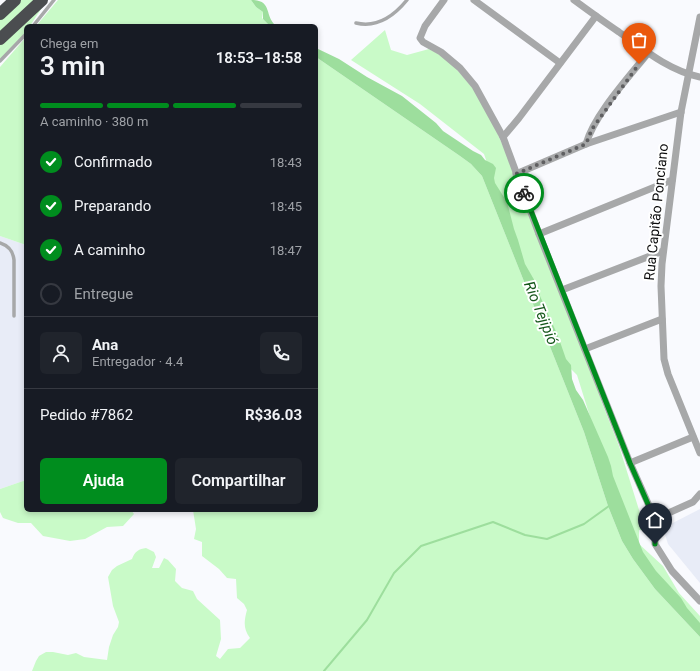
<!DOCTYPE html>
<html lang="pt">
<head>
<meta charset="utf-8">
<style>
  body { margin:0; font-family:Roboto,sans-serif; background:#20242c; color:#f1f3f6; height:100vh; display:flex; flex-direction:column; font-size:15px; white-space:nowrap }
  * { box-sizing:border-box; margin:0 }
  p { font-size:13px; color:#9ea1a6 }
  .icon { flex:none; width:22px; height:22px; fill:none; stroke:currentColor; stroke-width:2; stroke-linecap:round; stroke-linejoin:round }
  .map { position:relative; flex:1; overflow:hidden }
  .drawer { position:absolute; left:24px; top:24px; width:294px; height:488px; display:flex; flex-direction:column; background:#171b24; border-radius:6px; box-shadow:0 2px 6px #0003 }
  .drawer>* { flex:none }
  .pin { position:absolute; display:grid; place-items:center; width:34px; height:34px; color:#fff; margin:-41px -17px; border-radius:50% 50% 50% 0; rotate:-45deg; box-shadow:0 0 4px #0007 }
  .pin .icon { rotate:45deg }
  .courier { position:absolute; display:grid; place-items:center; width:40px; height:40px; margin:-20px; border:3px solid #008d1e; border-radius:50%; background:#fff; color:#222; box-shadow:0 1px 5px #0007 }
  .overview em { font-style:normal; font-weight:600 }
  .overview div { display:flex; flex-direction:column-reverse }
  .overview { display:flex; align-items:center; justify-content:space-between; height:68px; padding:0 16px }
  h1 { font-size:26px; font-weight:600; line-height:30px }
  .bar { display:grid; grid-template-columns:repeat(4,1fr); gap:6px 4px; align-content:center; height:48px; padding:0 16px }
  .bar i { height:5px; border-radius:3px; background:#363941 }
  .bar .active { background:#008d1e }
  .bar p { grid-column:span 4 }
  .line { display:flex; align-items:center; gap:10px; padding:0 16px; border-top:1px solid #363941 }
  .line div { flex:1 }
  .round { display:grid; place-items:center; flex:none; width:42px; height:42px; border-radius:6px; background:#20242c }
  ol { padding:0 16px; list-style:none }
  li { display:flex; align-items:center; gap:12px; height:44px }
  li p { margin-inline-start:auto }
  li .icon { padding:4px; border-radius:50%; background:#008d1e; color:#fff; stroke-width:4 }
  li:last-child { color:#9ea1a6 }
  li i { width:22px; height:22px; border:2px solid #363941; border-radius:50% }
  .primary-button { display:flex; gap:8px; margin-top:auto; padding:8px 16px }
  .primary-button a { flex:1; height:46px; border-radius:6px; background:#008d1e; color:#fff; font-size:16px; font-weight:600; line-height:46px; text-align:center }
  .primary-button a+a { background:#20242c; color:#f1f3f6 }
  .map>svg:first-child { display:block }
</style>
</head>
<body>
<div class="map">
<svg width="700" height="671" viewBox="0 0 700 671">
  <rect width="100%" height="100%" fill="#f9fafe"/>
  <g fill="#e8ecf7">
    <polygon points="0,236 26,245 26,480 0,489"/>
    <polygon points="700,509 700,583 668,544 663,528"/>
  </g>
  <g fill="#c9fac8">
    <polygon points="18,0 39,0 0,36 0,17"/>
    <path d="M47 0 30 26H26C26 39 9 52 0 61V45Z"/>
    <polygon points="58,0 251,0 256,7 263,12 262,18 270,26 36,26"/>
    <polygon points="385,30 391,50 407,55 429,49 447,58 483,100 551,257 596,382 601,400 619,446 640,513 652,531 639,530 639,544 663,566 679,593 700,616 700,630 652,577 610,481 577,375 564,362 518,253 484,154 420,104 351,60"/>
    <polygon points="26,37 26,245 0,236 0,67"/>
    <path d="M316 57 460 156 471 164 482 176 584 432 608 506 622 541 633 559 655 589 700 637V671H32L36 661 39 656 46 652H53L68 655 76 653 84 657 107 660 109 647 113 635 118 627 119 622 113 606 108 577 112 570 117 566 132 559C135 551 139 549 146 548L154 552 156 557 152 568H159L164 558 168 560 176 569 175 581 182 588 193 591 197 599 220 620 221 639 216 656 220 659 228 649 240 648 250 638C243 629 244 621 247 610L244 604 237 598 236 579 227 578 219 569 202 556V542L194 539 196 529 193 510H316Z"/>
    <polygon points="26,480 26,510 131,510 134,514 123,526 107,527 85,539 70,541 43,536 31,523 18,523 3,518 0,512 0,489"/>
  </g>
  <g fill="#9dde9d">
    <path d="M251 0C273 0 264 16 276 26H270L263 19V12L256 7Z"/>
    <polygon points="316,48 339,59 367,77 402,96 436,123 443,131 473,151 481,155 485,160 493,164 496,168 494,178 495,183 507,202 514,229 518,240 525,264 540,290 540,296 558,336 566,359 571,365 572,379 576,390 583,400 608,457 611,466 613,476 643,552 656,571 681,598 687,608 700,623 700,637 655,589 633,559 622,541 608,506 584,432 482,176 471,164 460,156 316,57"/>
  </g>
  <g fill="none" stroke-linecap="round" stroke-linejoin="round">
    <polyline stroke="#9dde9d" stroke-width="2" points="324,671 367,620 394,573 421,546 493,522 525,535 547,539 584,524 609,506"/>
    <g stroke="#a7a8a9" stroke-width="3.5">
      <path d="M356 23C377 28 394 16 407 0"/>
      <polyline points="33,26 54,0"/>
      <polyline points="0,61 26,34"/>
      <path d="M0 243C9 246 13 251 14 260V316"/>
    </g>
    <g stroke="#a7a8a9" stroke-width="7">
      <polyline points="444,0 425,26 420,38 423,42 441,52 460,68 475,86 503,137 539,234 630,463 655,519 655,544 672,571 700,601"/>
      <polyline points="474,0 560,63"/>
      <path d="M574 0C589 11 604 22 619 32 644 50 670 71 700 77"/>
      <polyline points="700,17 681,112 662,264 661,286 664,359 668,374 700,453"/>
      <polyline points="503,137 519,118 596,16"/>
      <path d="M586 144C594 115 629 77 648 53"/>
      <polyline points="516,174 586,144 681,112"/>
      <polyline points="539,234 672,180"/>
      <polyline points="562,290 663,251"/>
      <polyline points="585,349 662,319"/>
      <polyline points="630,463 693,437"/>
      <polyline points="655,519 693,502 700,494"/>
    </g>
    <g stroke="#4b4d50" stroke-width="12">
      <polyline points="0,14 15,0"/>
      <polyline points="0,39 42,0"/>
    </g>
  </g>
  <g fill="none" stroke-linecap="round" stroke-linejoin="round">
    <polyline stroke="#5f5f61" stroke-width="4" stroke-dasharray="0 7.2" points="524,193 516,174 586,144 592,129 639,64"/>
    <polyline stroke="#008d1e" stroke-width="5" points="524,193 630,463 655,520 655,544"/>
  </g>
  <g text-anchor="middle" stroke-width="4" stroke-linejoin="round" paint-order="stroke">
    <g font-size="14" fill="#0c0c0d" stroke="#fff">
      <text transform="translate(656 212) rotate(-84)" y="5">Rua Capitão Ponciano</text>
    </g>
    <g font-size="15" font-style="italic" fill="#17581c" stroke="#fff">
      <text transform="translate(541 313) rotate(68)" y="5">Rio Tejipió</text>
    </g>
  </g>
</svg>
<div class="pin" style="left:639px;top:64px;background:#ea580c"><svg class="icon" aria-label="bag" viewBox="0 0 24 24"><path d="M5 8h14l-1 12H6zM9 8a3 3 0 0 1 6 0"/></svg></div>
<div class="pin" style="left:655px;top:544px;background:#1f2937"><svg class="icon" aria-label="home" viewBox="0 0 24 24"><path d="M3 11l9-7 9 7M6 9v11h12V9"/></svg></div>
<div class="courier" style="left:524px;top:193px"><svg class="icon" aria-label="bike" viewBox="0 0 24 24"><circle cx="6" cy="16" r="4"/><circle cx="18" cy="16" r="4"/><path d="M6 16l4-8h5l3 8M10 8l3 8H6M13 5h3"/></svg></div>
<section class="drawer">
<div class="overview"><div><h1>3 min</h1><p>Chega em</p></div><em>18:53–18:58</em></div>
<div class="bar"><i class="active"></i><i class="active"></i><i class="active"></i><i></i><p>A caminho · 380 m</p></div>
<ol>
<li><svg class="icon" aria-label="check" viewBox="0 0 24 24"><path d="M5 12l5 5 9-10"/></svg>Confirmado<p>18:43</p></li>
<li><svg class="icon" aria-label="check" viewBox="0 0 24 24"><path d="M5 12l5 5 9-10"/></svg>Preparando<p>18:45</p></li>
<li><svg class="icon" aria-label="check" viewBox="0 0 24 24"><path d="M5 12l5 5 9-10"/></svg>A caminho<p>18:47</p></li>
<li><i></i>Entregue</li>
</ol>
<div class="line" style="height:72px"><a class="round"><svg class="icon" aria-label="person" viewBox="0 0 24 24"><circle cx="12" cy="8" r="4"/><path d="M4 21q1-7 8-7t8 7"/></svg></a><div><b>Ana</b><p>Entregador · 4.4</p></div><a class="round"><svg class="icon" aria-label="phone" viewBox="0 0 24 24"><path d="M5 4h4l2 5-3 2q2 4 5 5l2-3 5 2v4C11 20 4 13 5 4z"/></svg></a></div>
<div class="line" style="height:52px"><div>Pedido #7862</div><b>R$36.03</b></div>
<div class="primary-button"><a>Ajuda</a><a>Compartilhar</a></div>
</section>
</div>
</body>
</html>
